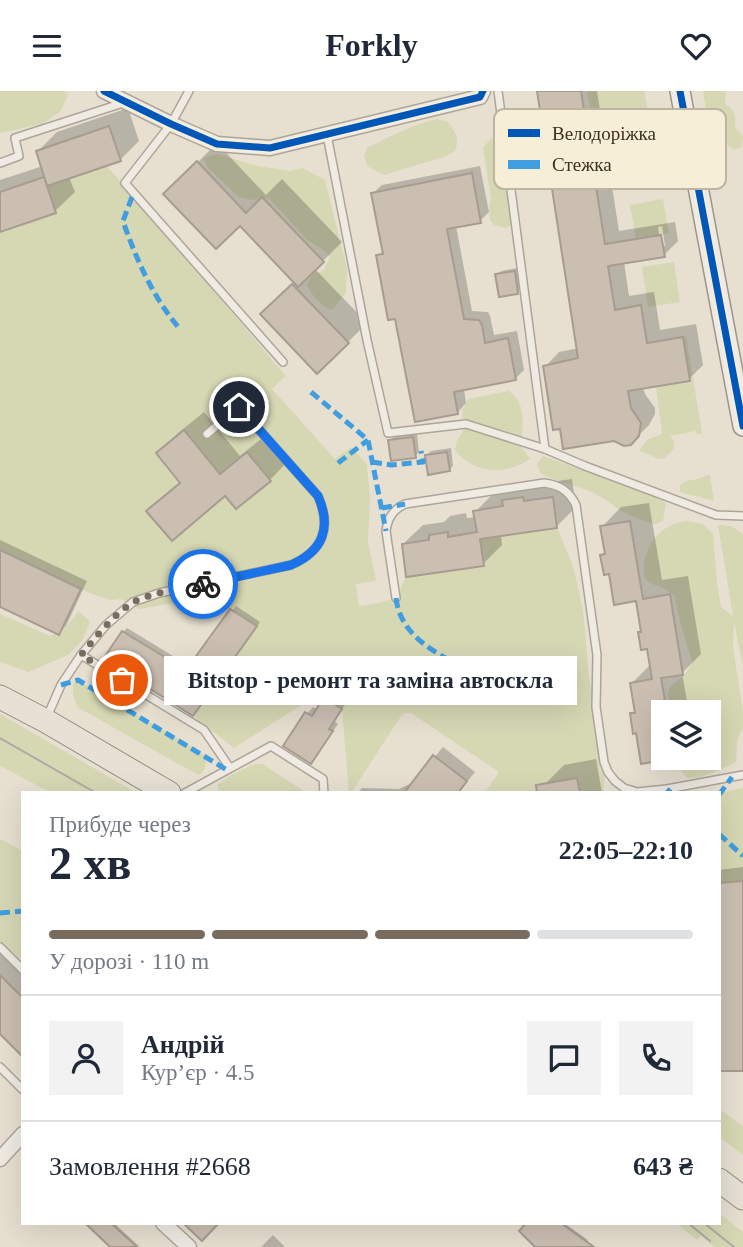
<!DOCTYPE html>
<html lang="uk">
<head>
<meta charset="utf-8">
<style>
  body { margin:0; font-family:Georgia,serif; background:#f2f2f3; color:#1f2937; height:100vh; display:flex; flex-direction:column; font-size:26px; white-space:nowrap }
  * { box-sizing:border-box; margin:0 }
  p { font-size:23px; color:#747a83 }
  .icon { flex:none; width:38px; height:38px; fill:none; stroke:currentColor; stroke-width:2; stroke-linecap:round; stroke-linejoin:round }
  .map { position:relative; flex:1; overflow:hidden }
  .drawer { position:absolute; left:21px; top:700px; width:700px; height:434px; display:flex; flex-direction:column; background:#fff; border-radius:0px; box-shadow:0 7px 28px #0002 }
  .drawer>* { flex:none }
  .fabs { position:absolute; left:651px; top:609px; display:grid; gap:14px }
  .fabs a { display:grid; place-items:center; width:70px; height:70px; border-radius:0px; background:#fff; box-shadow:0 7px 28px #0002; font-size:35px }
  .pin { position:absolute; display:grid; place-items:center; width:60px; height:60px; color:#fff; margin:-30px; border:4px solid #fff; border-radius:50%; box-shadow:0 2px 7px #0007 }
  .courier { position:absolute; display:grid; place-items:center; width:70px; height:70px; margin:-35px; border:5px solid #1a73e8; border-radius:50%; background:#fff; color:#222; box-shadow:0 2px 9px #0007 }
  .bubble { position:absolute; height:49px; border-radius:0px; background:#fff; box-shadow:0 7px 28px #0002; font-size:23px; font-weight:700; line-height:49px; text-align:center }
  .summary em { font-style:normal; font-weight:700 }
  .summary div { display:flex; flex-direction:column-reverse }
  .summary { display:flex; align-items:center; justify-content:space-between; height:119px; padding:0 28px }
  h1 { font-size:46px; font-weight:700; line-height:52px }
  .bar { display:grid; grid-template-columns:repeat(4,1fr); gap:10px 7px; align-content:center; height:84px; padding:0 28px }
  .bar i { height:9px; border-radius:5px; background:#e0e1e3 }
  .bar .active { background:#786c5e }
  .bar p { grid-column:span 4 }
  .line { display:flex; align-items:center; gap:18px; padding:0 28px; border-top:2px solid #e0e1e3 }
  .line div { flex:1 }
  .round { display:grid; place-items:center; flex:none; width:74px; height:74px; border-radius:0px; background:#f2f2f3 }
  header { display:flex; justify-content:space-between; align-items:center; height:91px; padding:0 28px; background:#fff; font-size:32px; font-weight:700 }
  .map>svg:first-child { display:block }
</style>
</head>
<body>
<header><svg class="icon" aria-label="menu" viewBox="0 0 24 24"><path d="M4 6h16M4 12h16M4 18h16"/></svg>Forkly<svg class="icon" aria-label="heart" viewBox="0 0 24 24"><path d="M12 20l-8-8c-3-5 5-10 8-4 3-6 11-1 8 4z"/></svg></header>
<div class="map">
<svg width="743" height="1156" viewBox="0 0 743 1156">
  <rect width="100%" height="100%" fill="#e7e0d1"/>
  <g fill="#d6d7b3">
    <polygon points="0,0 64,0 68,4 60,21 42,33 0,42"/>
    <polygon points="587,0 644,0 658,70 602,81"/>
    <path d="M703 0H726L725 13C735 19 736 25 735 36L743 45 742 56 734 59 723 51 715 49 709 40Z"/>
    <path d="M437 28 448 31C456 43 460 46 455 60L444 66 384 84 367 75 364 65 367 57C387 47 416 32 437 28Z"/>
    <polygon points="492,46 500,49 504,69 511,134 506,137 494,134 490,129 489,115 491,108 483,57"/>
    <path d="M217 63 257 75 290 80 303 77 325 89 347 178 346 202 332 219C319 213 313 206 307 194L312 183 323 180 330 166 325 160 307 149 269 107 252 109 239 106 208 77 203 67Z"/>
    <polygon points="107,75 286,285 272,298 335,368 351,356 367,373 370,409 368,451 376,490 356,493 359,515 379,512 396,507 406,486 484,475 480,448 557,437 573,475 583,519 589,584 605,686 603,702 485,702 499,681 411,622 403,622 351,702 349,702 342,618 317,604 234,657 193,625 256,537 256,534 230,518 219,504 139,518 121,508 110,509 92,503 0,459 0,141 56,122 47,95"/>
    <polygon points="663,108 669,142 636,148 630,114"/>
    <polygon points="674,171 680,211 648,216 642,176"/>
    <path d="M686 245 702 342 698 344 695 340 670 345 674 350V357C659 377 657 364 639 360L647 349 662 343 656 295 689 290 683 246Z"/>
    <path d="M509 300C512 303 515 305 517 308 525 319 523 342 520 354L530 368C505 385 474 383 455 359L457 349 463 340 462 320 468 308Z"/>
    <path d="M543 365 648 403 666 412 663 430 655 433C644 430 633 426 623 421 612 414 602 405 589 400 573 394 557 390 541 383L537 374Z"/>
    <path d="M707 384H710L714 410 680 401V394C688 387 699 390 707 384Z"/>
    <path d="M686 430 703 433 713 443 717 491 721 516 733 525 718 434 731 435 743 443V576L734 530 733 555 743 621V636L737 650 736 671C720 679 705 687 687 687L678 676 676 667H709V621H672C672 615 668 610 668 604 668 593 681 589 686 582 687 581 692 572 692 571L678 523 675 505C670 502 666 498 661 496 656 494 650 493 646 489 643 485 644 478 644 473 647 450 663 433 686 430Z"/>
    <polygon points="79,520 90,531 82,550 68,564 28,581 0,571 0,523 50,545 66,536"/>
    <path d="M78 589 199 660 206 666C206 675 206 680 198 684L77 616 73 603V593Z"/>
    <polygon points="0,623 137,702 52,702 0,675"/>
    <path d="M256 673H262L267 676 307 702H221L218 698V693C230 684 242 678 256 673Z"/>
    <polygon points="743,697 743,792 719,796 719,702"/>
    <polygon points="0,748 23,760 23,871 0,850"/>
    <polygon points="719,1018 743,1035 743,1064 719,1046"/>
    <polygon points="719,1122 743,1141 743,1156 715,1156 701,1145 697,1149 676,1132 719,1132"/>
  </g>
  <g fill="#0003" fill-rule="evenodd">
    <path d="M539 0H597L619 140 675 131 678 150 664 164 624 171 629 205 654 201 660 239 696 233 703 274 689 288 643 296 645 303 655 317V323L649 334 634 349 545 276 559 261 579 257ZM662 135 665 155H661L658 136Z"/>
    <polygon points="128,17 139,50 120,69 69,86 75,101 55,120 0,139 0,89 43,75 38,60 57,41"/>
    <polygon points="217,52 266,104 282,88 342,151 315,178 367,232 348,251 263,223 296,191 240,132 185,84"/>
    <polygon points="480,75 489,121 480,130 456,135 472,220 488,221 490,225 494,244 517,240 524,279 515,288 464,298 466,312 458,321 397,226 378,165 384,159 373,102 382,94"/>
    <polygon points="518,177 522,197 518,201 497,184 501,180"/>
    <polygon points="204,321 240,365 267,343 289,369 270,389 225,403 149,420 181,390 158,362 177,343"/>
    <polygon points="417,343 419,361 415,365 390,350 394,346"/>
    <polygon points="451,357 453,375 449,379 427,364 431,360"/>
    <polygon points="542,388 543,392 572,388 576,416 557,435 501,443 502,454 483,473 403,453 423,434 444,431 450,425 466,422 467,427 476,426 475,421 495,401 516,398 523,391"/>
    <polygon points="649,412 662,489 688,485 701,563 682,582 689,621 663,621 663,667 665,667 642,671 632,623 636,618 632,592 651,573 643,539 638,508 611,481 602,464 606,460 602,436 621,416"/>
    <polygon points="0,449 87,490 66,535 58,542 0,514"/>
    <polygon points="236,515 260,531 197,619 123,541 127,537 191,576"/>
    <polygon points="332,601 347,611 334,630 338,633 317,664 311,671 307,623 313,616 318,619"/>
    <polygon points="443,656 475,681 458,702 357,702 362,697 399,698 414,691"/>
    <polygon points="596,668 602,702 539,702 539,699 564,674"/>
    <polygon points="743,776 743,977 719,978 719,779"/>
    <polygon points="0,851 23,874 23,963 0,940"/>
    <polygon points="87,1132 114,1132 140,1156 113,1156"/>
    <polygon points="520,1132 560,1132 565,1137 567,1134 588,1149 583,1156 537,1156"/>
    <polygon points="273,1144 285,1156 261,1156"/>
  </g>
  <g fill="#cbbfb2" stroke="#a89c90" stroke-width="2">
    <polygon points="537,0 581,0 605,153 661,144 665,166 608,175 615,219 641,214 647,252 683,246 690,290 628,300 631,317 641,332 639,345 631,354 624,355 614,350 563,358 560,338 553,339 543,275 578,267"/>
    <polygon points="109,35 121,70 47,95 36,60"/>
    <polygon points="197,70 246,122 262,106 324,171 298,196 240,135 216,158 163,103"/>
    <polygon points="472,82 481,132 447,138 464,228 479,229 482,234 485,252 508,247 516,289 454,301 458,323 415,331 395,228 388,229 376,164 383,163 371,102"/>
    <polygon points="44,86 56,122 0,141 0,101"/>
    <polygon points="515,180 518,203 499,206 495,183"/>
    <polygon points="292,193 349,252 317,283 260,223"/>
    <polygon points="184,339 220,383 247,361 271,390 236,418 225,405 172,450 146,420 180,392 156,362"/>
    <polygon points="413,346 416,367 391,370 388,349"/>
    <polygon points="447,361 450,380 428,384 425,364"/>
    <polygon points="523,406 524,410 553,406 557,437 480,448 484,475 406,486 402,453 429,449 429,444 448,441 448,446 477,441 473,420 503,415 502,409"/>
    <polygon points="630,430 643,508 670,503 683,584 661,587 667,621 663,621 663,669 641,673 636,642 633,643 630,622 635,622 630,592 652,588 647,558 641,559 638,541 641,541 636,510 614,514 609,483 604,484 600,464 605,463 600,435"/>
    <polygon points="0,459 81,498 59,544 0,516"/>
    <polygon points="230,518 257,535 193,625 103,568 122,540 186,579"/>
    <polygon points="324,606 342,618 329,638 333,640 311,673 283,655 305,621 312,625"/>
    <polygon points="433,664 467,690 458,702 404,702"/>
    <polygon points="577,687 580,702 537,702 536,694"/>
    <polygon points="743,790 743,980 719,980 719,792"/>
    <polygon points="0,884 23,907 23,966 0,943"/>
    <polygon points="85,1132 111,1132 137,1156 110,1156"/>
    <polygon points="183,1132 219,1132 202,1150"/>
    <polygon points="526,1132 561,1132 594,1156 535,1156 519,1140"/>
  </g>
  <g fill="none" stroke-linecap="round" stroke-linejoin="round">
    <defs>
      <g id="lane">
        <polyline points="189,0 171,33 125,92 283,271"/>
        <polyline points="498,0 545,358"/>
        <polyline points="327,44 367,249 388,342 466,333 545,358 585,375 716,424 743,425"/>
        <polyline points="0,72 19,65 15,47 123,12"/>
        <path d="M396 507 386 440C388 426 393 419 405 413L544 392C560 394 569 400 576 414L597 564 596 616 604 671 608 681 615 690 624 697 637 701 667 698 743 684"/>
        <polyline points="81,564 204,639 230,677"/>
        <path d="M47 626 61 594 81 564 106 534 133 511 159 502 291 474C323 460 332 437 318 405L239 316 207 343"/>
        <polyline points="185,702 271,655 323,688 324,702"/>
        <polyline points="0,856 23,879"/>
        <polyline points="0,976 23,999"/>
      </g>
      <g id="street">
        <polyline points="104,0 171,33 217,53 270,57 480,6 483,0"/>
        <polyline points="0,1068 23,1043"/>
        <polyline points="163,1132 189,1156"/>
      </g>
      <polyline id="secondary" points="680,0 743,335"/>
      <g id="primary">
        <polyline points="0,606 46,630 169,702"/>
        <polyline points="719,1089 743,1107"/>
      </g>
    </defs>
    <use href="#lane" stroke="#ada599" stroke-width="10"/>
    <use href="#street" stroke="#ada599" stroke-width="17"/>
    <use href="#secondary" stroke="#9c958a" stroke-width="22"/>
    <use href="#primary" stroke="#928b80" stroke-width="25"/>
    <use href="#lane" stroke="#efebe3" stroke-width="7"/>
    <use href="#street" stroke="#efebe3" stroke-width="14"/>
    <use href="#secondary" stroke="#efebe3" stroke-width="19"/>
    <use href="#primary" stroke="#e6e1d4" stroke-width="23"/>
    <g stroke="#afaaa2" stroke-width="2">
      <polyline points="0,647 96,702"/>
      <polyline points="688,1132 710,1150"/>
      <polyline points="704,1132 734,1156"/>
    </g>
    <g stroke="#3f9de0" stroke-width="5" stroke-dasharray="10 5" stroke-linecap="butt">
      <path d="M132 106 123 130C136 168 153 206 179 237"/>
      <polyline points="311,301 368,349 386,440"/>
      <polyline points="372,371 391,374 423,371 421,360"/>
      <polyline points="338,372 368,349"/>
      <polyline points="382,417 405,413"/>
      <path d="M396 507C401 550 446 567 480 585"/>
      <polyline points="61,594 78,589 227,679"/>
      <polyline points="667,698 671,702"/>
      <polyline points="719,704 732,686"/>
      <polyline points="719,743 743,765"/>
      <polyline points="0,822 23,820"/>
    </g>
    <defs>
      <g id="cycleway">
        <polyline points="104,0 171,33 217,53 270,57 480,6 483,0"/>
        <polyline points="680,0 743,335"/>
      </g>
    </defs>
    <use href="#cycleway" stroke="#f7eed8" stroke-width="11"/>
    <use href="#cycleway" stroke="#0057b8" stroke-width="7"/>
  </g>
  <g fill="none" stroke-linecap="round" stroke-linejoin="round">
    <path stroke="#786c5e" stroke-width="7" stroke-dasharray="0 12.6" d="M122 589 81 564C96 546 112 525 132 512 149 502 183 497 203 493"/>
    <path stroke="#1a73e8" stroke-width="9" d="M203 493 291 474C323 460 332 437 318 405L239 316"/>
  </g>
  <rect x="494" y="18" width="232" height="80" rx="10" fill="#f7eed8" stroke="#bfb4a1" stroke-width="2"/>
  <rect x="508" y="38" width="32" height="8" fill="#0057b8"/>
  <rect x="508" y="69" width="32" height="9" fill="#3f9de0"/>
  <g font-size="19" fill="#3d2e20">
    <text x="552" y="49">Велодоріжка</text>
    <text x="552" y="80">Стежка</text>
  </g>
</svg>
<div class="fabs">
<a><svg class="icon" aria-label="layers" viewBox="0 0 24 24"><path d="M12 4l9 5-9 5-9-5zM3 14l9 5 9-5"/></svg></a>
</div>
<div class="pin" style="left:122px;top:589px;background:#ea580c"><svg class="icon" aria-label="bag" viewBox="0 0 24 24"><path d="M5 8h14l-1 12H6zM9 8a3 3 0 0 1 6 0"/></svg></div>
<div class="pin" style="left:239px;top:316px;background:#1f2937"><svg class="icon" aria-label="home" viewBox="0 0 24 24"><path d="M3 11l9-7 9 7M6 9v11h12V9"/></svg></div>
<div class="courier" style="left:203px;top:493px"><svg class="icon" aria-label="bike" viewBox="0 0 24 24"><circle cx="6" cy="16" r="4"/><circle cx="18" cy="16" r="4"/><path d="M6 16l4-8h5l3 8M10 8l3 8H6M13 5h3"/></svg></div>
<div class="bubble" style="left:164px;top:565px;width:413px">Bitstop - ремонт та заміна автоскла</div>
<section class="drawer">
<div class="summary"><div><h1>2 хв</h1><p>Прибуде через</p></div><em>22:05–22:10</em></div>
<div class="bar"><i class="active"></i><i class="active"></i><i class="active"></i><i></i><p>У дорозі · 110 m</p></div>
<div class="line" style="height:126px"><a class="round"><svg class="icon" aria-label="person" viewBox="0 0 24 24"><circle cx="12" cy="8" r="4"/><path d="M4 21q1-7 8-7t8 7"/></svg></a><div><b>Андрій</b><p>Кур’єр · 4.5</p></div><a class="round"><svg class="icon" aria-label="chat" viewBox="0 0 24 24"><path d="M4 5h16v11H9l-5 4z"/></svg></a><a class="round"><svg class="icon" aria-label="phone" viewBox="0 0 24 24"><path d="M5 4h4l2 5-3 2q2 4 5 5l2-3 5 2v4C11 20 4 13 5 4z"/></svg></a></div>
<div class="line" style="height:91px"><div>Замовлення #2668</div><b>643 ₴</b></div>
</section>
</div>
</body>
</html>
